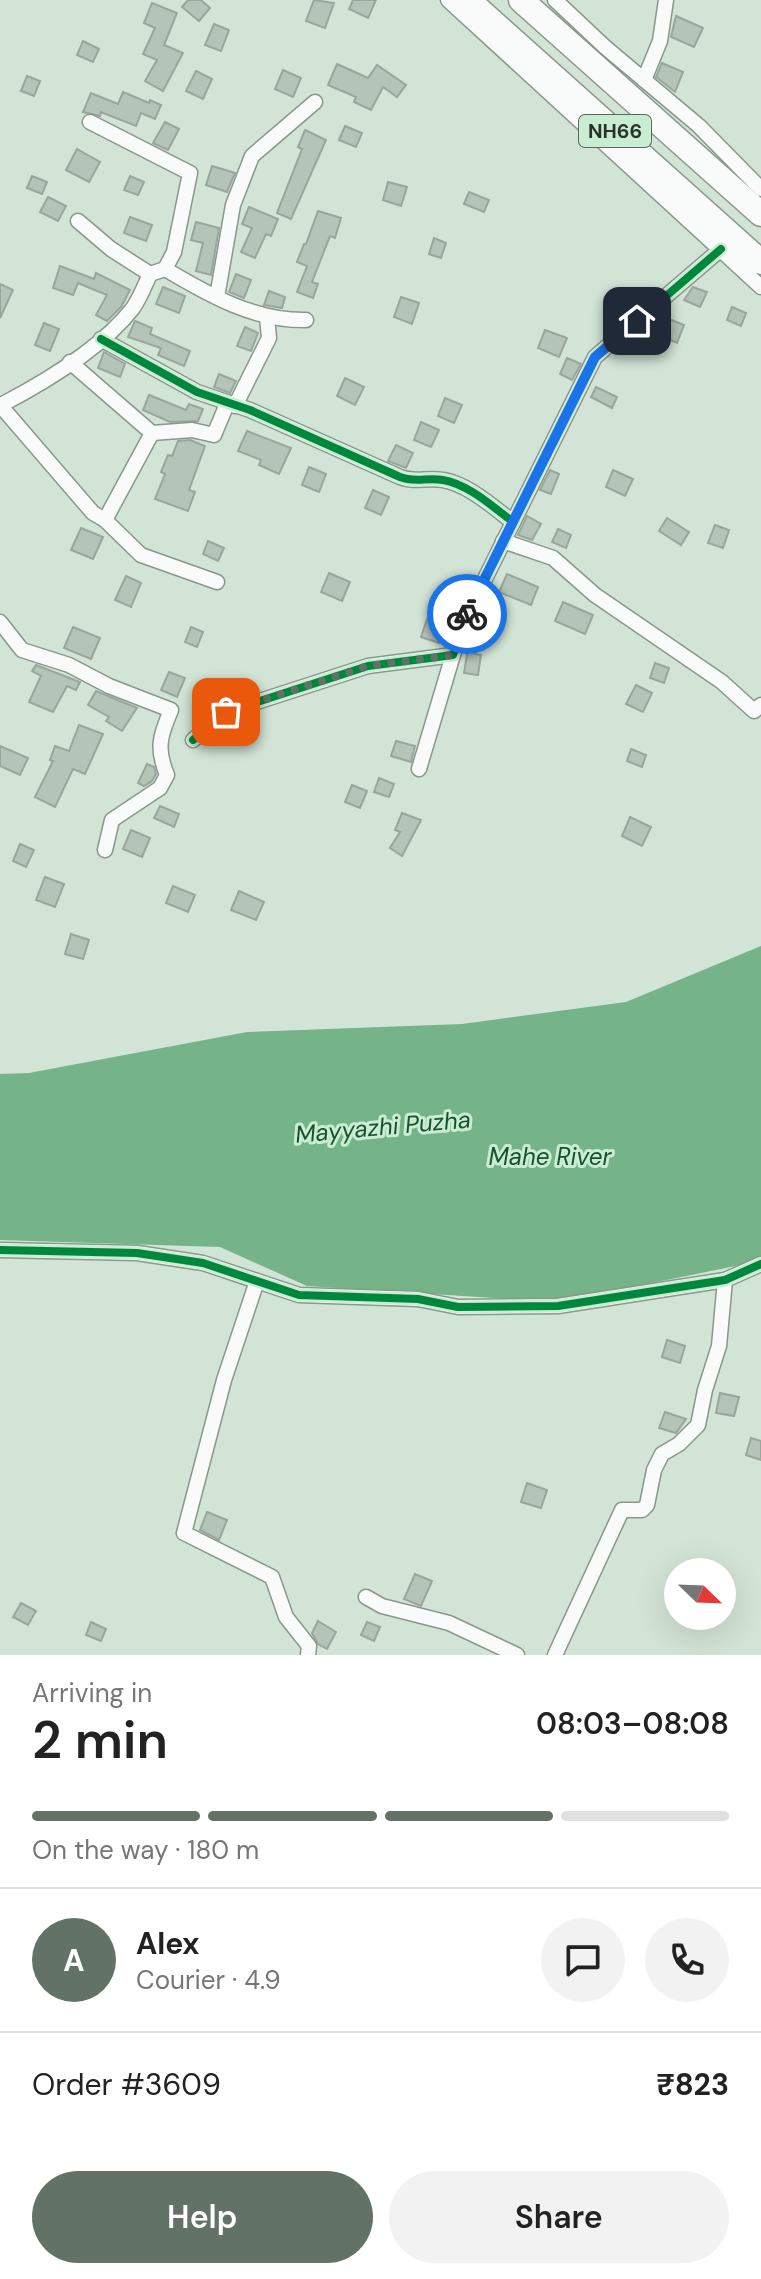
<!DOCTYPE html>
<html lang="en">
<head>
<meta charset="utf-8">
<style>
  body { margin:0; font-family:"DM Sans",sans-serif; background:#f2f2f2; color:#222; height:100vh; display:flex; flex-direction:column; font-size:30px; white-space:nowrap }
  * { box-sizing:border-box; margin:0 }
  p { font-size:26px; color:#767676 }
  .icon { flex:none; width:44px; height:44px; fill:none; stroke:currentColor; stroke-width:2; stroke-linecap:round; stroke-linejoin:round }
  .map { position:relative; height:1655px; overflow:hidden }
  .panel { display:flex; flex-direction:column; background:#fff; flex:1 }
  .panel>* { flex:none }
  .needle { width:52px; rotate:113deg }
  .buttons { position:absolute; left:664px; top:1558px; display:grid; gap:16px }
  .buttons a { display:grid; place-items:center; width:72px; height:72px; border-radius:50%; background:#fff; box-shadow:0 8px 32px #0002; font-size:40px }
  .pin { position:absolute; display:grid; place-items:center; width:68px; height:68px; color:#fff; margin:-34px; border-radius:16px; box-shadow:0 4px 12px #0006 }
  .courier { position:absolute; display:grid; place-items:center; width:80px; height:80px; margin:-40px; border:6px solid #1a73e8; border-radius:50%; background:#fff; color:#222; box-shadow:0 2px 10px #0007 }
  .head em { font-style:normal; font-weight:600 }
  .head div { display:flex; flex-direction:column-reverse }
  .head { display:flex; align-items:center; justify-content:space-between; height:136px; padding:0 32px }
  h1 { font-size:52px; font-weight:600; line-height:60px }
  .bar { display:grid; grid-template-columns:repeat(4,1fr); gap:12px 8px; align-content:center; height:96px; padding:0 32px }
  .bar i { height:10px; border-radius:6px; background:#e0e0e0 }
  .bar .on { background:#637266 }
  .bar p { grid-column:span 4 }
  .line { display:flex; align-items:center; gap:20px; padding:0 32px; border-top:2px solid #e0e0e0 }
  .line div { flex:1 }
  .round { display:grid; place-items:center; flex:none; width:84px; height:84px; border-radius:42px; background:#f2f2f2 }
  .button { display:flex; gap:16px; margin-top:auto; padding:16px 32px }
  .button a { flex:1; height:92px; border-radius:48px; background:#637266; color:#fff; font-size:32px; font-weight:600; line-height:92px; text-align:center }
  .button a+a { background:#f2f2f2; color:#222 }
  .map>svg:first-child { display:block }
</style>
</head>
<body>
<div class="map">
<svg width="761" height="1655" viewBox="0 0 761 1655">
  <rect width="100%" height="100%" fill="#d2e4d6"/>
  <polygon fill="#74b488" points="761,946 761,1256 750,1263 559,1302 307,1286 220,1247 0,1240 0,1074 29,1073 247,1032 462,1024 626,1002"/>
  <g fill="#b5c4b9" stroke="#99a69c" stroke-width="2">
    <polygon points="188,0 201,0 210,8 199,21 182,7"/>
    <polygon points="314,0 334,3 325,28 306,21"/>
    <polygon points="353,0 376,0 368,18 349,9"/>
    <polygon points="152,3 177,13 164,45 183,53 163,91 145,81 157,60 143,54 155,28 144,23"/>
    <polygon points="676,16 703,28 694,47 671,37"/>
    <polygon points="214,24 229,30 221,51 205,45"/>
    <polygon points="83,41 99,49 93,62 77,55"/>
    <polygon points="662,63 683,72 675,92 656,77"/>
    <polygon points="337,64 368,78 377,65 406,85 397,97 383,87 371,110 354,102 356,97 328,85"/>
    <polygon points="283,70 301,78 293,97 275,89"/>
    <polygon points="196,71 212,79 203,99 186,91"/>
    <polygon points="27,76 40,81 34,96 21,91"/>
    <polygon points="123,92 149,103 150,100 161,105 155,119 141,113 136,126 101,112 100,116 83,112 91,93 118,104"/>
    <polygon points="165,122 179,129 168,150 153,143"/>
    <polygon points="345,126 362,133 356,147 339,140"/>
    <polygon points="305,130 326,140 291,219 277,213 302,149 298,147"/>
    <polygon points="77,149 100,162 89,182 66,170"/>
    <polygon points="212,166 235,173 227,192 206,185"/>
    <polygon points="32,176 47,182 42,194 27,188"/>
    <polygon points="130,176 144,182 138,195 124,190"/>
    <polygon points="388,182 407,187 401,206 383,200"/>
    <polygon points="469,192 489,200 484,212 464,204"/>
    <polygon points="48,197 66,206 58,221 40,212"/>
    <polygon points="249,207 278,219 271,236 266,234 255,258 241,252 252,228 242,224"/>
    <polygon points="318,211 341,218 335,238 330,236 312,282 318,284 313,298 297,292 307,266 297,262 304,244 306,244"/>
    <polygon points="130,217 152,225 146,241 124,233"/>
    <polygon points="196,222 219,228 211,275 196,271 203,243 191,240"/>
    <polygon points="434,238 446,243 441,258 429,254"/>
    <polygon points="60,266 94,279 96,273 130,290 121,307 107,321 96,315 107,295 78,283 73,295 53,288"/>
    <polygon points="236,274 251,280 244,298 229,292"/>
    <polygon points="0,284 13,290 0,318"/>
    <polygon points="163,287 185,296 179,313 156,304"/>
    <polygon points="693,287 707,292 700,307 684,300"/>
    <polygon points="269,291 285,297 282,308 264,305"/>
    <polygon points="401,297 419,303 412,324 394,317"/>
    <polygon points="732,307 746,313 741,326 727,320"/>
    <polygon points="667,318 684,325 677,343 659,335"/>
    <polygon points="135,321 152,328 150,334 190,351 184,366 158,355 161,348 128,337"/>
    <polygon points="44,323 59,329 50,351 35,345"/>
    <polygon points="245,327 258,333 251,351 237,346"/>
    <polygon points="545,330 567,338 559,357 538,348"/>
    <polygon points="104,352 125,364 120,377 98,368"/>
    <polygon points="567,358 581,364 572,380 560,374"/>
    <polygon points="219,374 236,381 230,393 214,387"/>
    <polygon points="345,378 364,387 355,405 337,396"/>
    <polygon points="596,387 617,397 612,408 591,397"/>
    <polygon points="149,395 186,410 189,404 203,409 198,421 170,422 143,410"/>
    <polygon points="445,398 462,405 454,423 438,416"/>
    <polygon points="421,422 439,430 431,447 414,440"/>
    <polygon points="247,431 291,448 279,474 259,465 261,460 238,451"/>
    <polygon points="190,440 205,446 189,490 195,492 188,511 155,499 165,474 161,472 168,455 172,456 178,441"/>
    <polygon points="396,445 413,453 406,468 388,461"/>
    <polygon points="309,467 326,474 319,492 302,485"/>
    <polygon points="550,470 559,474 551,494 540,490"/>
    <polygon points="613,470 633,479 625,496 606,487"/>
    <polygon points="373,490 389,497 381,515 365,508"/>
    <polygon points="527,516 541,524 532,540 518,535"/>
    <polygon points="667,518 689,532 681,545 659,531"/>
    <polygon points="715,525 729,530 723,548 708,543"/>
    <polygon points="81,528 103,537 93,559 71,550"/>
    <polygon points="558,529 571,535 566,548 552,542"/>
    <polygon points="208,541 224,548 218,561 203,554"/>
    <polygon points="329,573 350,582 342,601 321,592"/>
    <polygon points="507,574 538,587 531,605 499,592"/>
    <polygon points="126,576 141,583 131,607 115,600"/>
    <polygon points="563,602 593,615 585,634 555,621"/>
    <polygon points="427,619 445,626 439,643 421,637"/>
    <polygon points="476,622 486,625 475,654 481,655 478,675 464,673 469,642"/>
    <polygon points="73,627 100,638 91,659 64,648"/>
    <polygon points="191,627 203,632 197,647 185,642"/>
    <polygon points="655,663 669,668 664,683 650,678"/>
    <polygon points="36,665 80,682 76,690 67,686 53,712 29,702 41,676 32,671"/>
    <polygon points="169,672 185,678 177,697 161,690"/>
    <polygon points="636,685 652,693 643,712 626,704"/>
    <polygon points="96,691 137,708 122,731 106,721 109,717 88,705"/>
    <polygon points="79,725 103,734 85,774 73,769 55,807 35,797 53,761 50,760 55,746 69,751"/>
    <polygon points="396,741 415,746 411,762 391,756"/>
    <polygon points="0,746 28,758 20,775 0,766"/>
    <polygon points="631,749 646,755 642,767 627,761"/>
    <polygon points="147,764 154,767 156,774 152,781 144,786 138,783"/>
    <polygon points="379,778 394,784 389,797 374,792"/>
    <polygon points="352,785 367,791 360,808 345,802"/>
    <polygon points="160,806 179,814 174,827 154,818"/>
    <polygon points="402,813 421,820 402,856 390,848 400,832 395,830"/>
    <polygon points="630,817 651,827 642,846 622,836"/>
    <polygon points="131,830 150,838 142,857 123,849"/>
    <polygon points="20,844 34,850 26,867 13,861"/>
    <polygon points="45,877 64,884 55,907 36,900"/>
    <polygon points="173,886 195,895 188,912 166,903"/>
    <polygon points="239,891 264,902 256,920 231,910"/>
    <polygon points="71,934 89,940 83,959 65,954"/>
    <polygon points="667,1340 685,1346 680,1363 662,1357"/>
    <polygon points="720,1393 739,1397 734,1416 716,1413"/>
    <polygon points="665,1412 686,1419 676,1433 659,1428"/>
    <polygon points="751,1438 761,1441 761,1460 746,1455"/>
    <polygon points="527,1483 547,1490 541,1508 521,1502"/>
    <polygon points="207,1512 227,1520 219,1540 200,1530"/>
    <polygon points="415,1574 432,1581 421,1606 404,1599"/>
    <polygon points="21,1603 36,1611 28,1625 13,1617"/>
    <polygon points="318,1621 336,1632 327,1649 318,1644 312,1633"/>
    <polygon points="91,1622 106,1629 101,1641 86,1635"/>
    <polygon points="367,1622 380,1627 374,1641 361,1635"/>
  </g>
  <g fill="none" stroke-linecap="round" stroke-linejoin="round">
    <defs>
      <g id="street">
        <polyline points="448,0 761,287"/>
        <polyline points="555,0 605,47 699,126 761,189"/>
        <polyline points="644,80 660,41 666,0"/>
        <polyline points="78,221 111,249 150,274"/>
        <path d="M165 269C209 295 254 321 306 320"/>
        <polyline points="217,297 233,205 252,156 315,102"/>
        <path d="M101 339 197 392 250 410 400 477C415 483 427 477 443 480 468 484 493 507 513 522"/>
        <polyline points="0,405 93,513 105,520 152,433 70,362"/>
        <path d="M1 405C45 382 103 347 133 308 140 298 145 285 150 274L165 269 174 252 190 173 90 122"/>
        <polyline points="235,406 269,338 267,317"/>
        <polyline points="152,433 192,430 214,435 227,404"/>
        <polyline points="105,520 141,555 217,582"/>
        <polyline points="503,541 553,558 595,595 722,682 754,711 761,705"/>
        <path d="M0 622 22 650 69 665 109 686 171 710C160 736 156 748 167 775L160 788 112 820 105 850"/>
        <polyline points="193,740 226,712 368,666 453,655 468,613 595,357 721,249"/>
        <polyline points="419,769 453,655"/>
        <polyline points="0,1250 137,1253 203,1263 299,1295 418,1299 458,1307 558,1306 725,1280 761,1264"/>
        <polyline points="257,1281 224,1380 184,1533 272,1577 286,1617 309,1646 308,1655"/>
        <polyline points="366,1597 382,1606 449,1623 517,1655"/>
        <polyline points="555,1655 622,1510 642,1510 647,1505 654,1470 662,1454 679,1444 698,1425 705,1390 719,1346 725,1280"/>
      </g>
      <g id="highway">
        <polyline points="468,0 761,262"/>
        <polyline points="521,0 761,214"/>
      </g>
    </defs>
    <use href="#street" stroke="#89978c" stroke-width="17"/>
    <use href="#highway" stroke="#89978c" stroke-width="27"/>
    <use href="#street" stroke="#f8fbf9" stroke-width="14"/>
    <use href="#highway" stroke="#f8fbf9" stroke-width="24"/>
    <defs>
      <g id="cycleway">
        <path d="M101 339 197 392 250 410 400 477C415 483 427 477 443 480 468 484 493 507 513 522"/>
        <polyline points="193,740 226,712 368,666 453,655 468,613 595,357 721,249"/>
        <polyline points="0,1250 137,1253 203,1263 299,1295 418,1299 458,1307 558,1306 725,1280 761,1264"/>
      </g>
    </defs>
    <use href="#cycleway" stroke="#caecd2" stroke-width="13"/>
    <use href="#cycleway" stroke="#00873e" stroke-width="8"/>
  </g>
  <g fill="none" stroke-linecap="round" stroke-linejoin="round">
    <polyline stroke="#637266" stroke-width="8" stroke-dasharray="0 14.4" points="226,712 368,666 453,655 467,614"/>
    <polyline stroke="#1a73e8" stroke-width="10" points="467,614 595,357 637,321"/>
  </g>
  <g text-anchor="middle" stroke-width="6" stroke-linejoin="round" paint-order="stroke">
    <rect fill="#caecd2" stroke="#586b5c" stroke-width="2" x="579" y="115" width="72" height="32" rx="6"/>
    <g font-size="20" font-weight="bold" fill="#27342a">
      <text x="615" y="138">NH66</text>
    </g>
    <g font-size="24" font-style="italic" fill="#15532d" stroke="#caecd2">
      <text transform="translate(383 1127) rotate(-5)" y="8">Mayyazhi Puzha</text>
      <text x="550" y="1165">Mahe River</text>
    </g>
  </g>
</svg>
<div class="buttons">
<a><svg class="needle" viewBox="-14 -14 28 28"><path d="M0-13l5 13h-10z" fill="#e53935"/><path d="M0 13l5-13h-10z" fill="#767676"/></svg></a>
</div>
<div class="pin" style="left:226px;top:712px;background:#ea580c"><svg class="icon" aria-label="bag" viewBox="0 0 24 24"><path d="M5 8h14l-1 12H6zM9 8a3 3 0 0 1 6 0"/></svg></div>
<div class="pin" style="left:637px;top:321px;background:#1f2937"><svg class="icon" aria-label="home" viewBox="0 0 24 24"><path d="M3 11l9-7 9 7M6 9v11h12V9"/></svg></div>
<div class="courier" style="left:467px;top:614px"><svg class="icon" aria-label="bike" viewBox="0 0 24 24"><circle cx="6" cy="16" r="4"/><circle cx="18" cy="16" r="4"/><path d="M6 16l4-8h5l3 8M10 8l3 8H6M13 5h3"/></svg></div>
</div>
<section class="panel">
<div class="head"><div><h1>2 min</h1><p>Arriving in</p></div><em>08:03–08:08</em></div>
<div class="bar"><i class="on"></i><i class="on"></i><i class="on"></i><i></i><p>On the way · 180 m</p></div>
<div class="line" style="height:144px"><b class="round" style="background:#637266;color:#fff">A</b><div><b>Alex</b><p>Courier · 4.9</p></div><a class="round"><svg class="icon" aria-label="chat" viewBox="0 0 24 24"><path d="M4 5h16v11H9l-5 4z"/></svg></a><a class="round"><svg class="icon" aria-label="phone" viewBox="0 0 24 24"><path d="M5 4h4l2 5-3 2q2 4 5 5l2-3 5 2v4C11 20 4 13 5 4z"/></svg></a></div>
<div class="line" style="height:104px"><div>Order #3609</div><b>₹823</b></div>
<div class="button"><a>Help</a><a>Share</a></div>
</section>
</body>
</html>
